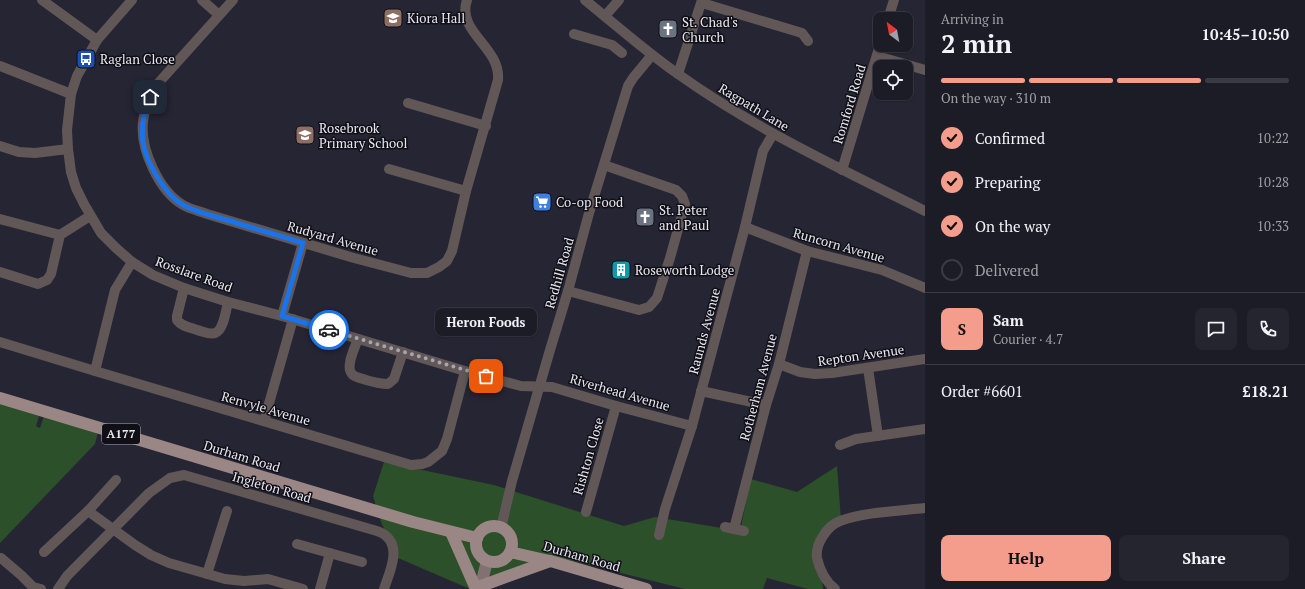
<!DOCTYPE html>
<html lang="en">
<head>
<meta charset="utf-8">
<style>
  body { margin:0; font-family:"PT Serif",serif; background:#25252f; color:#f1f3f6; height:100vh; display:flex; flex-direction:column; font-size:15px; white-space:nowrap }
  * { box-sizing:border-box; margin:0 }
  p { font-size:13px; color:#a0a1a7 }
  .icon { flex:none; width:22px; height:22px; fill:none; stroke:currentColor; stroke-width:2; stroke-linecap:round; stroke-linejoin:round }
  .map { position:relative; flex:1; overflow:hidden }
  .panel { display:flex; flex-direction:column; background:#1c1c27; width:380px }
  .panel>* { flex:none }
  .needle { width:26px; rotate:328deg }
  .buttons { position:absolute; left:873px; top:12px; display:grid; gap:8px }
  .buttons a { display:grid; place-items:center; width:40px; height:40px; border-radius:8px; background:#1c1c27; box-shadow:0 1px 3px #0004,0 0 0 1px #3a3a44; font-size:20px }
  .pin { position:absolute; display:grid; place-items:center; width:34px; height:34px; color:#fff; margin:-17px; border-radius:8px; box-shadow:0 2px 6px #0006 }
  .courier { position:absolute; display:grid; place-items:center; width:40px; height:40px; margin:-20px; border:3px solid #1a73e8; border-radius:50%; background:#fff; color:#222; box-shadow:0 1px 5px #0007 }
  .bubble { position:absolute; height:28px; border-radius:8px; background:#1c1c27; box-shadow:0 1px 3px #0004,0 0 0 1px #3a3a44; font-size:13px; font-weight:700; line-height:28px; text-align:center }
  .overview em { font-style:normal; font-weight:700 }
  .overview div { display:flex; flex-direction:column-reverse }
  .overview { display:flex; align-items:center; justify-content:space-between; height:68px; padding:0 16px }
  h1 { font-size:26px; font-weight:700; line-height:30px }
  .bar { display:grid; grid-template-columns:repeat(4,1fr); gap:6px 4px; align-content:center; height:48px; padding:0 16px }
  .bar i { height:5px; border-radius:3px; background:#3a3a44 }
  .bar .selected { background:#f49d8c }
  .bar p { grid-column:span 4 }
  .line { display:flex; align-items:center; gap:10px; padding:0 16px; border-top:1px solid #3a3a44 }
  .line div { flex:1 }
  .round { display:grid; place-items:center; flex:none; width:42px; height:42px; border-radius:8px; background:#25252f }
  ol { padding:0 16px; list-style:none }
  li { display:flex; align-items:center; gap:12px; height:44px }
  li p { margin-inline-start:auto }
  li .icon { padding:4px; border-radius:50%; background:#f49d8c; color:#111; stroke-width:4 }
  li:last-child { color:#a0a1a7 }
  li i { width:22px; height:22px; border:2px solid #3a3a44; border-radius:50% }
  .primary-button { display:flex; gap:8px; margin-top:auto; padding:8px 16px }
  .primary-button a { flex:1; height:46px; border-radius:8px; background:#f49d8c; color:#111; font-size:16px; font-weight:700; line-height:46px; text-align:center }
  .primary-button a+a { background:#25252f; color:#f1f3f6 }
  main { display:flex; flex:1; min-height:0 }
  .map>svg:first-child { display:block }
</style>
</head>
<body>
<main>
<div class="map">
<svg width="925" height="589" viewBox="0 0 925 589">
  <rect width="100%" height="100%" fill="#262534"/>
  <g fill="#2c5029">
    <polygon points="0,404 39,416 36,426 40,428 44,416 98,432 95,444 0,543"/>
    <polygon points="384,462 494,485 624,526 655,517 740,531 751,479 797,492 837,466 841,520 818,542 823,589 808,589 767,578 763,589 685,589 569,560 489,589 470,589 398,558 381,522 373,496"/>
  </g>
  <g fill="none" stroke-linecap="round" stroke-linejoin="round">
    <g stroke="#615757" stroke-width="10">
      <polyline points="42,0 97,40"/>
      <polyline points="132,0 97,40 77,76 71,94 67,130 68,149 71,172 76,188 84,204 101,233 116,248 132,262 153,275 184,288 228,302 282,316 465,371 521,386 552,387 616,406 692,426"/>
      <polyline points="202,0 219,15"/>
      <path d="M233 0 153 89C149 100 144 110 143 122 140 149 159 191 183 205 190 209 199 211 207 214L354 258 411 273H427L439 267 447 261 452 251 466 191 498 80C501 47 456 32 467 0"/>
      <path d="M585 0C616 25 645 51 678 74 755 129 841 169 925 211"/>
      <polyline points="702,3 802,33 808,41"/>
      <polyline points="605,16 619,0"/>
      <polyline points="888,19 894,0"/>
      <polyline points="574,34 612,45 622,53"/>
      <polyline points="877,56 925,70"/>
      <polyline points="0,66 71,94"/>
      <polyline points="678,74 702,0"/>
      <polyline points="408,103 486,126"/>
      <polyline points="0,146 19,152 35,153 68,149"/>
      <polyline points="389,169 466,191"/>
      <polyline points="842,170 880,45"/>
      <polyline points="0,219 60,235"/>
      <polyline points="745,227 807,251 882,270 925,288"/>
      <polyline points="0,272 38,284 47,280 51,274 60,235 90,216"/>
      <path d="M184 288 177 316V320C182 327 190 327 197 330 202 331 210 335 215 333 224 330 226 309 228 302"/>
      <polyline points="568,291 639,310 649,307 657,298 670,258 685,204 682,196 676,190 604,165"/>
      <polyline points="282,316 303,243"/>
      <path d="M358 339C355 347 345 367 352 374 355 378 362 378 366 380 373 382 380 384 388 384L394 379 403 352"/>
      <polyline points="0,342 95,371 411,465 422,464 428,462 442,451 447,439 465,371"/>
      <polyline points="779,364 800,372 815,374 832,373 925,359"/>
      <polyline points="868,368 878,436"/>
      <polyline points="95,371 115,290 132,262"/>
      <polyline points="701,391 766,405"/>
      <polyline points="264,421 293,319"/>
      <polyline points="840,445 856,439 925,429"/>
      <polyline points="88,511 135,545 151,555 169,563 225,579 244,581 268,579 303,589"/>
      <polyline points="586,512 616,406"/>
      <polyline points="725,527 744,531"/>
      <polyline points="501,528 512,481 550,350 568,291 589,213 628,86 633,78 652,55"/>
      <polyline points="734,529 766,405 779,364 807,251"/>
      <polyline points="659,535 665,509 692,426 745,227 763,151 773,134"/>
      <polyline points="297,544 362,562"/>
      <polyline points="44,552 88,511 116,480"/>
      <polyline points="1,558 21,575 33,587 41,589"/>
      <polyline points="207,574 227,511"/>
      <path d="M58 589 67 576 149 493 170 478 184 475 377 531C379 532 383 533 385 535 402 548 389 573 384 589"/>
      <polyline points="320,589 330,553"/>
      <path d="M835 589C825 581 820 571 817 558 815 544 827 526 840 521 864 512 899 511 925 508"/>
    </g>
    <polyline stroke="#817271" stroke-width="12" points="480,589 487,561"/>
    <g stroke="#9a8785" stroke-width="12">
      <polyline points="0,398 413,522 477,538"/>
      <circle cx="494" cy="544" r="18"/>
      <polyline points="451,532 476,589"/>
      <polyline points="510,552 554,562 646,589"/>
      <polyline points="481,586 550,561"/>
    </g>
  </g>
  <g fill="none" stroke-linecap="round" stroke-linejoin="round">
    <polyline stroke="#a5a4b0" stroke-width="4" stroke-dasharray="0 7.2" points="329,330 486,376"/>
    <path stroke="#1a73e8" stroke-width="5" d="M150 97C144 111 141 127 143 142 146 162 165 195 183 205 196 212 213 216 227 220 252 228 277 235 303 243L282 316 329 330"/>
  </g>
  <defs>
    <symbol id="school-square" viewBox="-11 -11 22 22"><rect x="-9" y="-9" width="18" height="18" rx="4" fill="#8d6e63" stroke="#100f16"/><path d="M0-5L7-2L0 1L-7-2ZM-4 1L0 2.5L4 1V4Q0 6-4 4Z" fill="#fff"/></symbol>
    <symbol id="church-square" viewBox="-11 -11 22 22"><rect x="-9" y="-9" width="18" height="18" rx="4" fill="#6b7280" stroke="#100f16"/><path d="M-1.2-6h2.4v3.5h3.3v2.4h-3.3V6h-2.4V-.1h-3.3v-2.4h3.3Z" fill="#fff"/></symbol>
    <symbol id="bus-square" viewBox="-11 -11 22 22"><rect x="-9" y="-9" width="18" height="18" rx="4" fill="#1a4fb4" stroke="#100f16"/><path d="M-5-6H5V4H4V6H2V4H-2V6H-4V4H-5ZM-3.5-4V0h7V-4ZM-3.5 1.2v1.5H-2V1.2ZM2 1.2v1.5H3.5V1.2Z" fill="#fff"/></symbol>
    <symbol id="supermarket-square" viewBox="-11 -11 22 22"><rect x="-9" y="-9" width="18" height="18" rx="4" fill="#3f7fe0" stroke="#100f16"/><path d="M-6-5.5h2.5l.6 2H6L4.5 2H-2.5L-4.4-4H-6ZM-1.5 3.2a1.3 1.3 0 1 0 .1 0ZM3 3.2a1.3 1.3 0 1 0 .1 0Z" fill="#fff"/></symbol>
    <symbol id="building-square" viewBox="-11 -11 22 22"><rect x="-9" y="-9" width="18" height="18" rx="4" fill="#0f9aa8" stroke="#100f16"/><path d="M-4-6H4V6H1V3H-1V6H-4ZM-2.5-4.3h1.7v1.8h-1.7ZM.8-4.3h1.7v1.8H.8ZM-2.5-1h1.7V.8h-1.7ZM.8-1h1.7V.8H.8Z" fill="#fff"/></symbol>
  </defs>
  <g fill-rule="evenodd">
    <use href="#school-square" x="382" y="7" width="22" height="22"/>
    <use href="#church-square" x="657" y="18" width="22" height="22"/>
    <use href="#bus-square" x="75" y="48" width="22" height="22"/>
    <use href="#school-square" x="294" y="124" width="22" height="22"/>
    <use href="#supermarket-square" x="531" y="191" width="22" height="22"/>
    <use href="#church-square" x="634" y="206" width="22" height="22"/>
    <use href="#building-square" x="610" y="259" width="22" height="22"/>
  </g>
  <g text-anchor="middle" stroke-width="3" stroke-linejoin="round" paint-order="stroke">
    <rect fill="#100f16" stroke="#a8a7b0" stroke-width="1" x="102" y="424" width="38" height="20" rx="3"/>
    <g font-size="12" font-weight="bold" fill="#e9e8f2">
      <text x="121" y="438">A177</text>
    </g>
    <g font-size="13" fill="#e9e8f2" stroke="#100f16" text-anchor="start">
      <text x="407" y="23">Kiora Hall</text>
      <text x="682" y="27">St. Chad's<tspan x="682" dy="15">Church</tspan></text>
      <text x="100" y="64">Raglan Close</text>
      <text x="319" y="133">Rosebrook<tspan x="319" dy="15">Primary School</tspan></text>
      <text x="556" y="207">Co-op Food</text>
      <text x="659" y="215">St. Peter<tspan x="659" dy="15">and Paul</tspan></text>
      <text x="635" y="275">Roseworth Lodge</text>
    </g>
    <g font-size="13" fill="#e9e8f2" stroke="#100f16">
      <text transform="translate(849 104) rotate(-73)" y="5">Romford Road</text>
      <text transform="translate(754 107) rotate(31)" y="5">Ragpath Lane</text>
      <text transform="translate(333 238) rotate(16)" y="5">Rudyard Avenue</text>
      <text transform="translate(839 245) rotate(16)" y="5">Runcorn Avenue</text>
      <text transform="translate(559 273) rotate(-74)" y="5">Redhill Road</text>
      <text transform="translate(194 274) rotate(20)" y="5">Rosslare Road</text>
      <text transform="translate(704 331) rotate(-75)" y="5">Raunds Avenue</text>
      <text transform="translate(861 355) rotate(-8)" y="5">Repton Avenue</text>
      <text transform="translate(758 387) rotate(-75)" y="5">Rotherham Avenue</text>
      <text transform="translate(620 392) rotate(16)" y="5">Riverhead Avenue</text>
      <text transform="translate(266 408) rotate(16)" y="5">Renvyle Avenue</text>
      <text transform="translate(242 456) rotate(17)" y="5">Durham Road</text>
      <text transform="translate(588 456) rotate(-74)" y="5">Rishton Close</text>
      <text transform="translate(272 487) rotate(16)" y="5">Ingleton Road</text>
      <text transform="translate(582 556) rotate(16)" y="5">Durham Road</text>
    </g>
  </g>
</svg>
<div class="buttons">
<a><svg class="needle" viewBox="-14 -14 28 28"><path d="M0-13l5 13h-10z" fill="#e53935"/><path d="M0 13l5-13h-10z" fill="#a0a1a7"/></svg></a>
<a><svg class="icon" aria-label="locate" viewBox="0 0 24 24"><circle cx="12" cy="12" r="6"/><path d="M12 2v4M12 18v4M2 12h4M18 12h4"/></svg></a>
</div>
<div class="pin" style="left:486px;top:376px;background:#ea580c"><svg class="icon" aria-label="bag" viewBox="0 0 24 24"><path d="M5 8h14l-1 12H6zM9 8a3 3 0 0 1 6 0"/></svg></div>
<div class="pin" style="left:150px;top:97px;background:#1f2937"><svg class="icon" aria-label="home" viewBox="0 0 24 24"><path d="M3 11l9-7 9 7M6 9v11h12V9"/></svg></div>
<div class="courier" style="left:329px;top:330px"><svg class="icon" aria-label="car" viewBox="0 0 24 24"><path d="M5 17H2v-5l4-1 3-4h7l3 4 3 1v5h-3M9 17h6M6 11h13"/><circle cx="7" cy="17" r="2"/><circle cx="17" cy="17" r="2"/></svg></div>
<div class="bubble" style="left:435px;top:308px;width:102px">Heron Foods</div>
</div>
<section class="panel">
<div class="overview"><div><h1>2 min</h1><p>Arriving in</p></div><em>10:45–10:50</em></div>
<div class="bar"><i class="selected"></i><i class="selected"></i><i class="selected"></i><i></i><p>On the way · 310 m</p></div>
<ol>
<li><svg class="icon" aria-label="check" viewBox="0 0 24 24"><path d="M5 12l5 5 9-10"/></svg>Confirmed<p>10:22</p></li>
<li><svg class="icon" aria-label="check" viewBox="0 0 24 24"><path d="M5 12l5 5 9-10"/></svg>Preparing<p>10:28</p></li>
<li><svg class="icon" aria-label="check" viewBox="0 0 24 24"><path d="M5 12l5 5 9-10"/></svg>On the way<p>10:33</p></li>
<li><i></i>Delivered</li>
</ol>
<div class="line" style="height:72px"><b class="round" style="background:#f49d8c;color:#111">S</b><div><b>Sam</b><p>Courier · 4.7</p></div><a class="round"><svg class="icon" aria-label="chat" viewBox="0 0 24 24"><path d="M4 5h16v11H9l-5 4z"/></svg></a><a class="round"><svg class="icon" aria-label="phone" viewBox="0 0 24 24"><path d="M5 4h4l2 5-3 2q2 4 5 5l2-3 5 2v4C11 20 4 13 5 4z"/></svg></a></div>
<div class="line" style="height:52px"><div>Order #6601</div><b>£18.21</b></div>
<div class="primary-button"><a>Help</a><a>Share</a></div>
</section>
</main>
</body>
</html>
